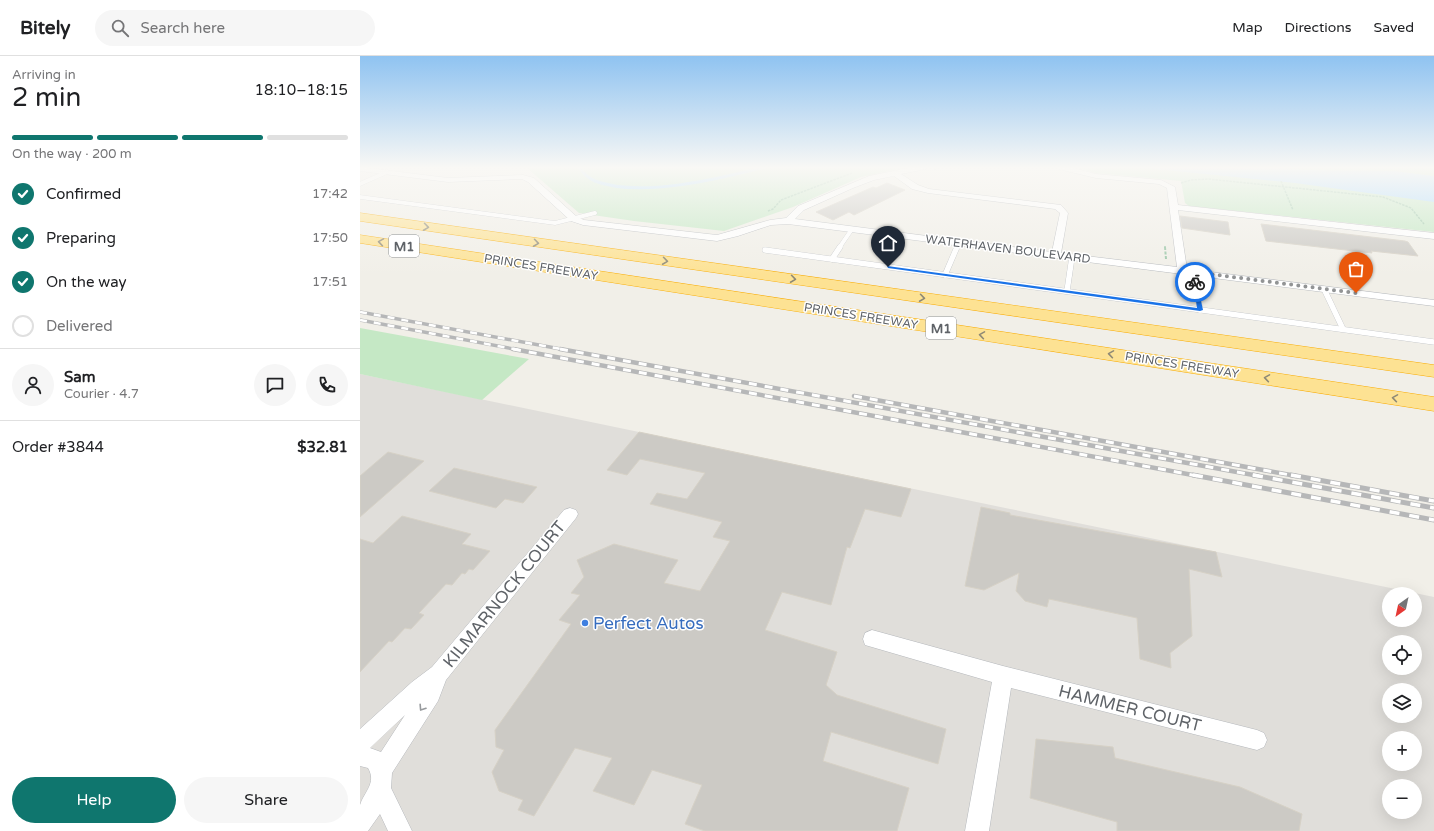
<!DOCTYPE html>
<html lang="en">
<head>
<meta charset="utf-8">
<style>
  body { margin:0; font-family:"Varela Round",sans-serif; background:#f6f6f6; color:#202124; height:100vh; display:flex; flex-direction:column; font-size:15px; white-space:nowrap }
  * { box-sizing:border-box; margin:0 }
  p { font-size:13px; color:#757577 }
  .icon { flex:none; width:22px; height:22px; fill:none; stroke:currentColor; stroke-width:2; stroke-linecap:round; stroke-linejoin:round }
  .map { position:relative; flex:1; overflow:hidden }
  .drawer { display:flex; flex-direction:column; background:#fff; width:360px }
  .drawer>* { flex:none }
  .needle { width:26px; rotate:213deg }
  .buttons { position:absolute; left:1022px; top:531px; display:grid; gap:8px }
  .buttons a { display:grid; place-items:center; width:40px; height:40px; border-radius:50%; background:#fff; box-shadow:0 4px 16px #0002; font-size:20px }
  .pin { position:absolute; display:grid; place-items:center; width:34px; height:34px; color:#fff; margin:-41px -17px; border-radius:50% 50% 50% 0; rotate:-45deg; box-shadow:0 0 4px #0007 }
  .pin .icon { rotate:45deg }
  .courier { position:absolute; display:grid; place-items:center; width:40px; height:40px; margin:-20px; border:3px solid #1a73e8; border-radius:50%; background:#fff; color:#222; box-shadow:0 1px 5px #0007 }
  .head em { font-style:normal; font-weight:600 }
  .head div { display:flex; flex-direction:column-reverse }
  .head { display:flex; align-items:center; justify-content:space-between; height:68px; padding:0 12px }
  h1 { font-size:26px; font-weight:600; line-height:30px }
  .bar { display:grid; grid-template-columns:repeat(4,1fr); gap:6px 4px; align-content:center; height:48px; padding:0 12px }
  .bar i { height:5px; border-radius:3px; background:#e0e0e0 }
  .bar .current { background:#0f766e }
  .bar p { grid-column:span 4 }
  .line { display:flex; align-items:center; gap:10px; padding:0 12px; border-top:1px solid #e0e0e0 }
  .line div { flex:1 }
  .round { display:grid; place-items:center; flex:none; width:42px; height:42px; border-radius:21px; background:#f6f6f6 }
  ol { padding:0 12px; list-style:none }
  li { display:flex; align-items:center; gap:12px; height:44px }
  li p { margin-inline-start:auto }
  li .icon { padding:4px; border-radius:50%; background:#0f766e; color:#fff; stroke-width:4 }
  li:last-child { color:#757577 }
  li i { width:22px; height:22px; border:2px solid #e0e0e0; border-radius:50% }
  .action { display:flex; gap:8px; margin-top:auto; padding:8px 12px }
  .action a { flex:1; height:46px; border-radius:24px; background:#0f766e; color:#fff; font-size:16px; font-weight:600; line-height:46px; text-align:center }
  .action a+a { background:#f6f6f6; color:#202124 }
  header { display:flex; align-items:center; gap:24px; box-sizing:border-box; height:56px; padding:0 20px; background:#fff; border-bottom:1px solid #e0e0e0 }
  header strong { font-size:19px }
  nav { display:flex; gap:22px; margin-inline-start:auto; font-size:14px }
  .search { width:280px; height:36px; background:#f6f6f6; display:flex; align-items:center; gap:10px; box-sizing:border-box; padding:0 14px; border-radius:22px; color:#757577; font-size:15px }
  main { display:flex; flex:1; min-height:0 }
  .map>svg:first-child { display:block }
</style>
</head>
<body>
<header>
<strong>Bitely</strong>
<div class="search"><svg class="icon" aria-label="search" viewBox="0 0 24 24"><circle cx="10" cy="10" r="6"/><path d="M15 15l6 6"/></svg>Search here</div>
<nav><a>Map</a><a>Directions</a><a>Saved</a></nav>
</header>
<main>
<section class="drawer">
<div class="head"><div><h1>2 min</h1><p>Arriving in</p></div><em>18:10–18:15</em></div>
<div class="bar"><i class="current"></i><i class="current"></i><i class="current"></i><i></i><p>On the way · 200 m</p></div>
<ol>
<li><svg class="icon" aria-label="check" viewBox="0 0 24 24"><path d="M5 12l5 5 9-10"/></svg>Confirmed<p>17:42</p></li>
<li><svg class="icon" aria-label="check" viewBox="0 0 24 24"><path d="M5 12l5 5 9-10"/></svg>Preparing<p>17:50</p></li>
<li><svg class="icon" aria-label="check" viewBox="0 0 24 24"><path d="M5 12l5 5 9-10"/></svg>On the way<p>17:51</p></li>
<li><i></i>Delivered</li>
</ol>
<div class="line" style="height:72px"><a class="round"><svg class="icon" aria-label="person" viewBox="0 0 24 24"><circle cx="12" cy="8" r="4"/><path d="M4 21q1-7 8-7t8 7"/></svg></a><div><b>Sam</b><p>Courier · 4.7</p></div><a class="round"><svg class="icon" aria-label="chat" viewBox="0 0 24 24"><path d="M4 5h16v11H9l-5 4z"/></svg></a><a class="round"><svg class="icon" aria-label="phone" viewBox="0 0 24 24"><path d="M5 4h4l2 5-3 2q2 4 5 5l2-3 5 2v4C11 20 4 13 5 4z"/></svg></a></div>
<div class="line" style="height:52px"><div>Order #3844</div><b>$32.81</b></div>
<div class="action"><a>Help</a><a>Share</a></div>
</section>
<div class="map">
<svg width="1074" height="775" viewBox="0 0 1074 775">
  <rect width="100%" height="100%" fill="#f1efe8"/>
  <path fill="#e0deda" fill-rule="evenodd" d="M0 318 1074 541V775H0ZM1029 538H1055V564H1029ZM1029 586H1055V612H1029ZM1029 634H1055V660H1029ZM1029 682H1055V708H1029ZM1029 730H1055V756H1029Z"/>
  <g fill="#c5e8c5">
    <polygon points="166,111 548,111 501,121 433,151 364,175 274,165 219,157"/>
    <polygon points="714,111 1074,111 1074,176 829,150 825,147 821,125 736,117"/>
    <polygon points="0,272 169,303 122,344 0,318"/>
  </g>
  <polygon fill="#aadaff" points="776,111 906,111 944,114 1034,115 1074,120 1074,146 935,127"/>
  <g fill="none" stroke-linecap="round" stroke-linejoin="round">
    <path stroke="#aadaff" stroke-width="3" d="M219 111C223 117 228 122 235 125 280 142 359 123 404 111"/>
  </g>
  <g fill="#cccac5" stroke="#d6d1c6">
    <polygon points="527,127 545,134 494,159 489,156 473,164 456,156 513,131 516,132"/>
    <polygon points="820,160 868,166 870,179 822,172"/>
    <polygon points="901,168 1045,185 1048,186 1058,200 1011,195 1012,197 906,185"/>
    <polygon points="279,376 551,433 541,461 505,453 490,492 487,491 471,549 422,536 405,574 477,596 466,629 477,639 586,673 578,708 471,676 463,705 549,732 537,775 345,775 325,768 342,729 292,714 274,749 233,735 252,702 215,692 174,760 158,754 163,744 139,735 132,716 144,694 136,691 135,674 211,568 199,564 220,539 211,537 224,521 217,504 254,488 318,504 304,527 340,535 370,485 353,481 362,466 290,448 297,437 327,443 345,417 280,403 267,419 247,414"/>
    <polygon points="28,396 64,405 0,461 0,420"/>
    <polygon points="94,412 177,431 163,447 145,443 136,452 69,435"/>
    <polygon points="621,451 650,457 650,459 856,496 862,521 829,513 832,580 810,597 811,612 780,603 777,562 689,543 687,551 665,545 656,535 659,517 624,534 605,530"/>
    <polygon points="42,460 111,478 102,488 130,495 113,514 109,513 105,518 102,517 92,529 86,528 59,557 64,559 51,573 45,572 32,586 29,585 0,616 0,483 13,487"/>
    <polygon points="676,683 753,691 755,702 880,731 942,758 939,775 757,775 757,766 670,742"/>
  </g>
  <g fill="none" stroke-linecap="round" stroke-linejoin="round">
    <defs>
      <g id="service-far1">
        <polyline points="0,128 27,116"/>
        <polyline points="0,141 195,167 235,157"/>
        <polyline points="479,192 492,173"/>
        <polyline points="596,192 599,186"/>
      </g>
      <g id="service">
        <polyline points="405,194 1074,286"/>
        <polyline points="472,203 480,191"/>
        <polyline points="834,216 840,254"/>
        <polyline points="585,219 597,191"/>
        <polyline points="964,233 983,273"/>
        <polyline points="707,235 712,201"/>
      </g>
      <g id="minor">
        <path d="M0 111 88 122 163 119 174 122 217 161 224 164 357 179 410 164 426 162 438 150 509 120 553 111H567L566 113 541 118 558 129 569 133 701 149 708 157 701 197 817 211 807 132 799 128 736 122 698 113 697 111H709L736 118 801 124 815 131 818 149 1074 177V183L818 154 827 213 1074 244V250L428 168 411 169 378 180 357 185 223 169 211 165 168 126 162 123 88 126 0 115ZM534 120 552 133 568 137 695 153 700 157 692 196 435 163 444 154 493 132 514 124Z"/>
        <path d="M210 452 216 454 218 458 216 462 86 624 78 645 32 717 31 732 52 775H28L20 758 8 775H0C0 767 0 756 0 749 4 736 17 727 8 712L0 710V673L52 626 72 611 204 454ZM45 659 21 696 10 692Z"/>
        <polygon points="512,574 643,610 897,674 904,677 907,684 904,691 897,694 651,632 629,775 605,775 632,626 505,589 503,583 505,577"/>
      </g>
      <g id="motorway">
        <polygon points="0,157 1074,309 1074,321 0,165"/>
        <polygon points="0,179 1074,341 1074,355 0,187"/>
      </g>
    </defs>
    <use href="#service-far1" stroke="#b5b8bc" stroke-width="4.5"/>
    <use href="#service" stroke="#b5b8bc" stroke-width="6"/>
    <use href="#minor" stroke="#b5b8bc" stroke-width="1"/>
    <use href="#motorway" stroke="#f9ab00" stroke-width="1"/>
    <g stroke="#9cc7a9" stroke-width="1.5" stroke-dasharray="2.5 1" stroke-linecap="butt">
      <polyline points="574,113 584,111"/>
      <polyline points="921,125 933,154"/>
      <polyline points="821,127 831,124 848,123 1023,141 1051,152 1064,168"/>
      <polyline points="408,155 413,153 421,144 492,117"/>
      <polyline points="805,190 805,192"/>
    </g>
    <polyline stroke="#9cc7a9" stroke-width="2" stroke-dasharray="3 1.5" stroke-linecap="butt" points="805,191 806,203"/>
    <use href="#service-far1" stroke="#fff" stroke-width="4"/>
    <use href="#service" stroke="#fff" stroke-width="5.5"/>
    <use href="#minor" fill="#fff" fill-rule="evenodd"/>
    <use href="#motorway" fill="#fde293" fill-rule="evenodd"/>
    <defs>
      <g id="rail-far2">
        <polyline points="0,256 206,294"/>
        <polyline points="0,264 159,294"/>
      </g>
      <g id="rail-far1">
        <polyline points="153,293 838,420"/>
        <polyline points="200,293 899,420"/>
        <polyline points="494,340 936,420"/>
      </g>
      <g id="rail">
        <polyline points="833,419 1074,464"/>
        <polyline points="893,419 1074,452"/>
        <polyline points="931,419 1074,445"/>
      </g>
    </defs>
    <use href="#rail-far2" stroke="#b6b7b8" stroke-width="3.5"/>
    <use href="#rail-far1" stroke="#b6b7b8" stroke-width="4.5"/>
    <use href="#rail" stroke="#b6b7b8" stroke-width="5"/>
    <use href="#rail-far2" stroke="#fff" stroke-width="2.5" stroke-dasharray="7" stroke-linecap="butt"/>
    <use href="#rail-far1" stroke="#fff" stroke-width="3" stroke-dasharray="8" stroke-linecap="butt"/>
    <use href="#rail" stroke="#fff" stroke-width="3.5" stroke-dasharray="10" stroke-linecap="butt"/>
  </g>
  <defs><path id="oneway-chevron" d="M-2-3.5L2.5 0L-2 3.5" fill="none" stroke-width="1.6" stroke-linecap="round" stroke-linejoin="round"/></defs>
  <g stroke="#8e8975">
    <use href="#oneway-chevron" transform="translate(66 171) rotate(8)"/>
    <use href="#oneway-chevron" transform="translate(21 186) rotate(-171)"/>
    <use href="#oneway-chevron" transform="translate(176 187) rotate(8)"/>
    <use href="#oneway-chevron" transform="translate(305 205) rotate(8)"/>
    <use href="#oneway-chevron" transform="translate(433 223) rotate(8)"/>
    <use href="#oneway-chevron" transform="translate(562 242) rotate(8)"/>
    <use href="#oneway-chevron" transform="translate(622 279) rotate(-171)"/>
    <use href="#oneway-chevron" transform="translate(751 298) rotate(-171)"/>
    <use href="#oneway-chevron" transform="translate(907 322) rotate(-171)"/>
    <use href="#oneway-chevron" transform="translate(1035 342) rotate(-171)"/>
  </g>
  <use stroke="#979a9d" href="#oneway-chevron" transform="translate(62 652) rotate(123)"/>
  <linearGradient id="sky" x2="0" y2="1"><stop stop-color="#8fc3f1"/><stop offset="0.51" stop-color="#f9f8f5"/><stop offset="1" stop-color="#f9f8f5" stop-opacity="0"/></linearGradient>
  <rect width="1074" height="219" fill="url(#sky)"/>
  <polygon fill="#1a73e8" points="527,210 837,252 833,226 835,225 837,226 843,254 840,255 528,212"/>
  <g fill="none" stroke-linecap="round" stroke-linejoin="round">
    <polyline stroke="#929495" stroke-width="4" stroke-dasharray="0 7.2" points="835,226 834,216 996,237"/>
  </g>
  <circle fill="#3f7fe0" stroke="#fff" stroke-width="1.5" cx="225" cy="567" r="4"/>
  <g text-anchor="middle" stroke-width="3" stroke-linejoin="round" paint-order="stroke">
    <g font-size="12" fill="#5f6368" stroke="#fff">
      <text transform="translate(648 193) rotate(7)" y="4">WATERHAVEN BOULEVARD</text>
      <text transform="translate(181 211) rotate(9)" y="4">PRINCES FREEWAY</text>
      <text transform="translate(501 260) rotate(9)" y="4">PRINCES FREEWAY</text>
      <text transform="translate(822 309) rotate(9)" y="4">PRINCES FREEWAY</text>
    </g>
    <g fill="#fff" stroke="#8f9295" stroke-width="1">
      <rect x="29" y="179" width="30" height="22" rx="3"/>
      <rect x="566" y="261" width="30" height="22" rx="3"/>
    </g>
    <g font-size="13" font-weight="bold" fill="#5f6368">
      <text x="44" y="195">M1</text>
      <text x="581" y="277">M1</text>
    </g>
    <g font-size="17" fill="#5f6368" stroke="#fff">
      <text transform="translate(144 538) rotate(-51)" y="6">KILMARNOCK COURT</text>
      <text transform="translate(770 652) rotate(14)" y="6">HAMMER COURT</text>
    </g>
    <g font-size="17" fill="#366cbe" stroke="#fff" text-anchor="start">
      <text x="233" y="573">Perfect Autos</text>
    </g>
  </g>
</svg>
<div class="buttons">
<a><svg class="needle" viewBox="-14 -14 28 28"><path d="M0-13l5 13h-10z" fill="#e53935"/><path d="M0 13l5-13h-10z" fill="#757577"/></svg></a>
<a><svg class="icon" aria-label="locate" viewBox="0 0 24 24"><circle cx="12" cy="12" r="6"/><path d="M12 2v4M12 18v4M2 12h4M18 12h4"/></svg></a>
<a><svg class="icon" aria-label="layers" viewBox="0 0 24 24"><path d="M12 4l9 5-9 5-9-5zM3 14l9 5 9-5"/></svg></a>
<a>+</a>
<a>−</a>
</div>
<div class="pin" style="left:996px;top:237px;background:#ea580c"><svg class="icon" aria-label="bag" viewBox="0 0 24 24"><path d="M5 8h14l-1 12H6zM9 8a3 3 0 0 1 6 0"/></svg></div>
<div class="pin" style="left:528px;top:211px;background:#1f2937"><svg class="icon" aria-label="home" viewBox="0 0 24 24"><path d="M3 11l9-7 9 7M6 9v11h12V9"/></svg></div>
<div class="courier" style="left:835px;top:226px"><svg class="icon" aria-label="bike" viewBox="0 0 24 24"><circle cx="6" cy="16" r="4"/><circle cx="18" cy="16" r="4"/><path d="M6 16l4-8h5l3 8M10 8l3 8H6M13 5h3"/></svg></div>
</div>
</main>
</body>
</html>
